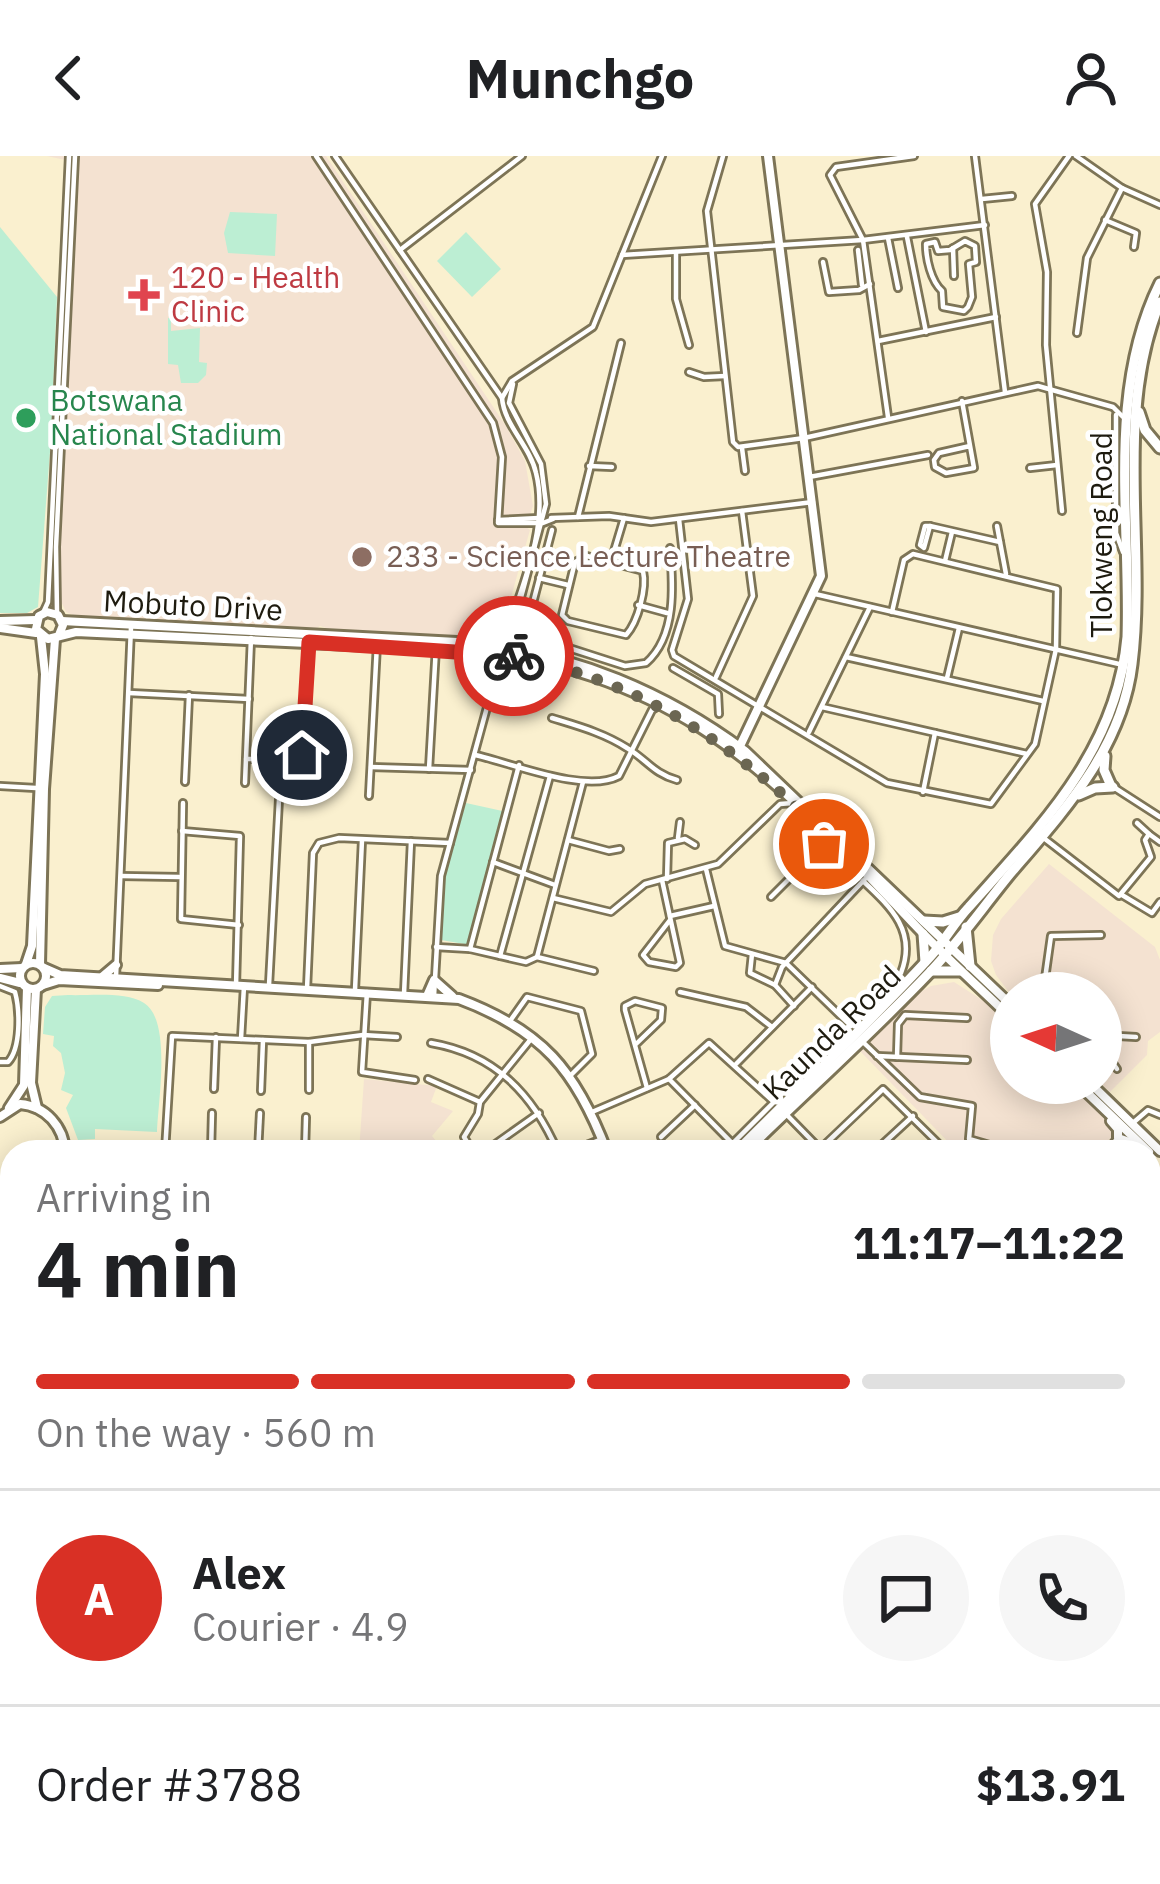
<!DOCTYPE html>
<html lang="en">
<head>
<meta charset="utf-8">
<style>
  body { margin:0; font-family:"IBM Plex Sans",sans-serif; background:#f6f6f6; color:#202124; height:100vh; display:flex; flex-direction:column; font-size:45px; white-space:nowrap }
  * { box-sizing:border-box; margin:0 }
  p { font-size:39px; color:#757577 }
  .icon { flex:none; width:66px; height:66px; fill:none; stroke:currentColor; stroke-width:2; stroke-linecap:round; stroke-linejoin:round }
  .map { position:relative; flex:1; overflow:hidden }
  .panel { position:absolute; left:0px; top:984px; width:1161px; height:744px; display:flex; flex-direction:column; background:#fff; border-radius:36px 36px 0 0; box-shadow:0 6px 30px #0003 }
  .panel>* { flex:none }
  .needle { width:78px; rotate:273deg }
  .fabs { position:absolute; left:990px; top:816px; display:grid; gap:24px }
  .fabs a { display:grid; place-items:center; width:132px; height:132px; border-radius:50%; background:#fff; box-shadow:0 6px 30px #0003; font-size:60px }
  .pin { position:absolute; display:grid; place-items:center; width:102px; height:102px; color:#fff; margin:-51px; border:6px solid #fff; border-radius:50%; box-shadow:0 3px 12px #0007 }
  .courier { position:absolute; display:grid; place-items:center; width:120px; height:120px; margin:-60px; border:9px solid #d93025; border-radius:50%; background:#fff; color:#222; box-shadow:0 3px 15px #0007 }
  .headline em { font-style:normal; font-weight:700 }
  .headline div { display:flex; flex-direction:column-reverse }
  .headline { display:flex; align-items:center; justify-content:space-between; height:204px; padding:0 36px }
  h1 { font-size:78px; font-weight:700; line-height:90px }
  .bar { display:grid; grid-template-columns:repeat(4,1fr); gap:18px 12px; align-content:center; height:144px; padding:0 36px }
  .bar i { height:15px; border-radius:9px; background:#e0e0e0 }
  .bar .active { background:#d93025 }
  .bar p { grid-column:span 4 }
  .line { display:flex; align-items:center; gap:30px; padding:0 36px; border-top:3px solid #e0e0e0 }
  .line div { flex:1 }
  .round { display:grid; place-items:center; flex:none; width:126px; height:126px; border-radius:63px; background:#f6f6f6 }
  header { display:flex; justify-content:space-between; align-items:center; height:156px; padding:0 36px; background:#fff; font-size:54px; font-weight:700 }
  .map>svg:first-child { display:block }
</style>
</head>
<body>
<header><svg class="icon" aria-label="back" viewBox="0 0 24 24"><path d="M15 5l-7 7 7 7"/></svg>Munchgo<svg class="icon" aria-label="person" viewBox="0 0 24 24"><circle cx="12" cy="8" r="4"/><path d="M4 21q1-7 8-7t8 7"/></svg></header>
<div class="map">
<svg width="1160" height="1728" viewBox="0 0 1160 1728">
  <rect width="100%" height="100%" fill="#faf0cf"/>
  <polygon fill="#e5e3f9" points="365,1718 424,1728 3,1728 6,1720"/>
  <g fill="#f4e2d1">
    <polygon points="47,0 326,0 506,270 525,305 533,350 526,371 530,374 502,473 490,482 335,475 320,470 314,474 80,462 66,456 59,441 58,419 79,7"/>
    <polygon points="1049,708 1155,791 1160,804 1160,876 1148,885 1147,899 1110,936 1100,927 1101,837 1011,839 996,819 991,805 993,779 1001,763"/>
    <polygon points="954,826 1001,856 1011,867 1011,927 1072,927 1116,976 1098,996 958,996 858,893 907,843 931,830"/>
    <polygon points="364,923 437,930 431,946 453,955 432,980 437,986 428,996 359,996"/>
    <polygon points="1149,1622 1160,1624 1160,1714 1149,1712"/>
  </g>
  <g fill="#bceed3">
    <polygon points="230,56 277,58 275,100 228,97 224,77"/>
    <polygon points="0,71 57,141 51,283 38,451 27,457 0,457"/>
    <polygon points="466,76 501,113 472,141 437,105"/>
    <polygon points="168,162 171,162 171,175 200,172 199,206 207,207 206,219 198,227 181,227 178,209 168,208"/>
    <polygon points="466,647 507,656 470,789 441,784 441,727"/>
    <path d="M68 839C90 840 125 835 144 847 172 864 158 946 157 976L95 973V983L78 984 66 952 73 939 61 934 65 917 61 897 53 890 54 880 43 878 45 851 52 840Z"/>
    <polygon points="1149,1004 1160,1019 1160,1070 1149,1081"/>
  </g>
  <g fill="none" stroke-linecap="round" stroke-linejoin="round">
    <defs>
      <g id="street">
        <polyline points="316,0 493,267 502,301 498,367 543,367 553,363"/>
        <polyline points="335,0 502,242"/>
        <polyline points="723,0 707,55 733,286 738,291 804,282 1038,230 1113,251 1123,261"/>
        <polyline points="975,0 1005,236"/>
        <polyline points="1076,0 1122,32 1160,49"/>
        <polyline points="982,43 1012,40"/>
        <polyline points="1105,64 1136,77 1134,91"/>
        <polyline points="907,81 926,176"/>
        <polyline points="888,82 898,132"/>
        <path d="M965 85 975 90 976 106 969 108 972 141 968 151 964 155 943 151 942 135C931 125 926 103 926 88L935 86 938 95 950 94Z"/>
        <polyline points="953,92 954,120"/>
        <polyline points="400,94 522,0"/>
        <polyline points="858,94 862,129"/>
        <polyline points="676,96 676,143 689,189"/>
        <polyline points="622,99 863,84 985,69"/>
        <polyline points="823,106 829,136 859,134 870,128"/>
        <polyline points="1077,177 1087,102 1122,32"/>
        <polyline points="878,185 996,161"/>
        <polyline points="689,216 704,221 725,220"/>
        <polyline points="962,245 974,312 946,317 935,311 934,304 939,297 970,290"/>
        <polyline points="1116,259 1116,377 1123,396"/>
        <polyline points="888,261 863,84 830,19 836,11 914,0"/>
        <polyline points="742,292 745,315"/>
        <polyline points="589,310 612,311"/>
        <polyline points="1030,312 1057,309"/>
        <polyline points="809,321 928,299"/>
        <polyline points="1062,355 1046,189 1047,116 1035,48 1069,0"/>
        <polyline points="578,361 621,187"/>
        <polyline points="551,362 609,360 651,366 813,346"/>
        <polyline points="679,363 688,443 672,494 674,500 887,627 991,648 1035,588 1056,493 1057,433 913,398 904,404 892,456"/>
        <polyline points="498,364 539,362"/>
        <polygon points="925,370 930,370 924,392 920,389"/>
        <polyline points="930,370 1000,386"/>
        <polyline points="997,370 1006,418"/>
        <path d="M552 374 528 466 538 482 625 510 646 507C677 480 673 428 670 392"/>
        <path d="M587 400 643 415C647 432 638 466 626 479L568 465 562 459 575 406Z"/>
        <polyline points="612,402 624,362"/>
        <polyline points="945,405 952,376"/>
        <polyline points="539,422 568,429"/>
        <polyline points="815,438 1119,508"/>
        <polyline points="638,449 667,457"/>
        <polyline points="57,456 56,391 75,0"/>
        <polyline points="43,457 48,446 69,0"/>
        <path d="M503 489C519 437 550 372 536 317 530 290 504 269 502 242L512 225 593 171 662 0"/>
        <polyline points="508,490 546,348 541,308 509,247 513,228"/>
        <polyline points="846,501 1043,545"/>
        <polyline points="673,512 718,538 719,558"/>
        <polyline points="716,521 753,440 742,355"/>
        <polyline points="947,522 959,472"/>
        <polyline points="497,524 506,501"/>
        <polyline points="129,537 249,543"/>
        <polyline points="822,551 1027,598"/>
        <path d="M552 562C578 570 604 577 627 592 646 603 654 618 677 624"/>
        <polyline points="809,576 870,451"/>
        <path d="M475 599C512 607 585 638 619 620L652 554 657 551"/>
        <polyline points="246,603 301,603 309,485"/>
        <polyline points="371,611 471,614"/>
        <polyline points="429,613 436,491"/>
        <polyline points="185,626 189,539"/>
        <polyline points="245,627 251,482"/>
        <polyline points="0,630 36,632"/>
        <polyline points="1115,632 1160,661"/>
        <polyline points="923,636 935,577"/>
        <polyline points="369,640 377,488"/>
        <polyline points="183,647 181,763 239,769"/>
        <polyline points="182,675 240,680 236,830"/>
        <polyline points="1149,678 1160,686"/>
        <polyline points="678,682 680,666"/>
        <polyline points="1045,683 1119,740 1151,701 1145,684 1149,678 1137,667"/>
        <polyline points="568,684 609,695 620,693"/>
        <polyline points="493,706 555,729"/>
        <polyline points="706,713 725,790 786,807 851,870"/>
        <polyline points="121,720 179,721"/>
        <polyline points="667,723 668,687 685,683 695,689"/>
        <polyline points="662,724 680,807 676,811 649,806 643,799 670,764"/>
        <polyline points="1122,739 1152,757 1160,746"/>
        <polyline points="771,741 824,688 834,686"/>
        <polyline points="553,742 611,756 645,728 718,708 780,648 793,647"/>
        <polyline points="670,760 714,750"/>
        <polyline points="436,791 470,793 526,806 537,801 594,815"/>
        <polyline points="470,793 519,609"/>
        <polyline points="752,798 750,817 775,829 794,850"/>
        <polyline points="500,800 550,620"/>
        <polyline points="537,801 583,626"/>
        <polyline points="116,821 131,471"/>
        <polyline points="269,829 279,643"/>
        <polyline points="775,829 782,811 865,723"/>
        <path d="M0 830 15 836C20 855 21 892 8 906H0"/>
        <polyline points="307,833 313,697 319,687 339,682 450,687"/>
        <polyline points="355,834 362,684"/>
        <polyline points="367,836 362,916 415,924"/>
        <polyline points="680,836 746,851 772,871"/>
        <polyline points="1043,837 1051,780 1101,779"/>
        <polyline points="404,838 411,685"/>
        <polyline points="434,840 441,720 501,500"/>
        <polyline points="510,865 527,841 581,855 592,898 571,919"/>
        <polyline points="1101,879 1136,881"/>
        <polyline points="241,883 244,830"/>
        <path d="M431 887C495 898 533 938 558 996"/>
        <polyline points="864,887 920,941 972,950 969,983 1000,992"/>
        <polyline points="635,889 661,864 662,852 635,845 625,850 625,854 647,932"/>
        <polyline points="1101,898 1108,900 1117,913"/>
        <polyline points="877,900 967,904"/>
        <polyline points="897,901 898,868 905,859 967,862"/>
        <polyline points="736,908 812,831"/>
        <polyline points="428,923 480,946"/>
        <polyline points="669,923 732,987"/>
        <polyline points="214,933 216,881"/>
        <polyline points="309,934 309,886"/>
        <polyline points="261,935 263,884"/>
        <path d="M774 946 901 817C917 776 892 752 863 725"/>
        <polyline points="592,956 669,923 709,887 774,946 724,996"/>
        <polyline points="785,957 823,996"/>
        <polyline points="1134,966 1148,954 1160,959"/>
        <polyline points="661,981 695,949"/>
        <polyline points="165,996 172,880 309,886 363,879 397,881"/>
        <polyline points="211,996 212,957"/>
        <polyline points="258,996 260,957"/>
        <polyline points="305,996 306,961"/>
        <polyline points="432,996 437,990"/>
        <polyline points="473,996 464,981 478,958 480,946 531,883"/>
        <polyline points="484,996 539,957"/>
        <polyline points="569,996 602,983"/>
        <polyline points="817,996 883,933 947,996"/>
        <polyline points="874,996 913,960"/>
        <polyline points="1105,996 1117,983"/>
        <polyline points="1149,1093 1160,1082"/>
        <polyline points="1149,1146 1160,1135"/>
        <polyline points="1149,1193 1160,1203"/>
        <polyline points="1149,1228 1160,1212"/>
        <polyline points="12,1241 6,1386 12,1395"/>
        <polyline points="1149,1267 1160,1286"/>
        <polyline points="1149,1297 1160,1291"/>
        <polyline points="1149,1348 1160,1341"/>
        <polyline points="1149,1370 1160,1379"/>
        <polyline points="1149,1433 1160,1441"/>
        <polyline points="1149,1507 1160,1494"/>
        <polyline points="0,1573 12,1573"/>
        <polyline points="0,1686 12,1686"/>
        <polyline points="558,1716 630,1728"/>
        <polyline points="964,1716 967,1728"/>
        <polyline points="1156,1717 1160,1689"/>
        <polyline points="734,1728 739,1716"/>
        <polyline points="782,1728 783,1716"/>
        <polyline points="869,1728 870,1716"/>
        <polyline points="1057,1728 1058,1716"/>
        <polyline points="1159,1728 1160,1719"/>
      </g>
      <g id="secondary">
        <polyline points="0,465 36,464"/>
        <path d="M62 465 476 487C574 498 666 536 745 595L1011 849"/>
        <polyline points="0,472 36,477"/>
        <path d="M59 479 63 469 58 459 47 456 39 460 36 473 48 483 76 476 476 495C555 503 634 529 701 572 781 623 848 698 912 766 943 799 978 830 1011 862"/>
        <polyline points="488,488 508,474"/>
        <polyline points="489,496 498,513"/>
        <polyline points="740,590 821,420 768,0"/>
        <circle cx="33" cy="820" r="13"/>
        <polyline points="26,808 32,790 45,518 41,481"/>
        <polyline points="40,808 44,633 55,483"/>
        <path d="M44 812 60 819 459 843C542 874 576 914 607 996"/>
        <polyline points="0,813 22,812"/>
        <polyline points="103,820 116,809"/>
        <polyline points="0,822 20,827"/>
        <polyline points="43,829 59,824 158,829"/>
        <polyline points="36,833 31,927 37,952"/>
        <polyline points="427,840 434,824 452,840"/>
        <polyline points="1077,927 1149,996"/>
        <polyline points="1090,927 1160,995"/>
        <polyline points="9,952 24,929 27,832"/>
        <path d="M0 961 20 948C46 950 64 971 65 996"/>
        <polyline points="1111,965 1118,973 1118,982 1135,988"/>
        <polyline points="0,1048 12,1049"/>
        <polyline points="0,1054 12,1054"/>
        <polyline points="1018,1716 1019,1728"/>
        <polyline points="749,1728 749,1716"/>
      </g>
      <g id="primary">
        <polyline points="1139,256 1145,274 1160,292"/>
        <polyline points="1105,600 1104,614 1111,630"/>
        <polyline points="1079,639 1095,632 1113,631"/>
        <polyline points="924,765 943,766 959,761"/>
        <polyline points="966,771 970,810"/>
        <polyline points="923,778 925,806"/>
        <polyline points="931,815 960,815"/>
        <path d="M736 996C800 931 868 869 930 801 944 786 954 767 969 751 1041 670 1117 595 1127 481 1131 364 1106 236 1160 127"/>
        <path d="M745 996C806 936 870 879 929 817 958 787 983 751 1010 718 1063 656 1122 593 1132 508 1147 388 1113 261 1160 146"/>
        <polyline points="0,1407 12,1408"/>
        <polyline points="0,1414 12,1415"/>
        <polyline points="0,1704 12,1705"/>
        <polyline points="0,1714 12,1714"/>
        <polyline points="147,1716 153,1728"/>
        <polyline points="313,1716 320,1728"/>
        <polyline points="417,1716 493,1728"/>
        <polyline points="463,1716 533,1728"/>
        <polyline points="157,1727 167,1716"/>
        <polyline points="331,1727 338,1716"/>
        <polyline points="325,1728 326,1716"/>
      </g>
    </defs>
    <use href="#street" stroke="#7d7456" stroke-width="10"/>
    <use href="#secondary" stroke="#7d7456" stroke-width="14"/>
    <use href="#primary" stroke="#7d7456" stroke-width="15"/>
    <use href="#street" stroke="#fff" stroke-width="4.5"/>
    <use href="#secondary" stroke="#fff" stroke-width="8"/>
    <use href="#primary" stroke="#fff" stroke-width="9"/>
  </g>
  <g fill="none" stroke-linecap="round" stroke-linejoin="round">
    <path stroke="#6b6652" stroke-width="12" stroke-dasharray="0 21.6" d="M514 500C645 527 730 586 824 677V688"/>
    <polyline stroke="#d93025" stroke-width="15" points="302,599 309,486 514,500"/>
  </g>
  <path fill="#e0444e" stroke="#fff" stroke-width="4.5" d="M138 121h12v12h12v12h-12v12h-12v-12h-12v-12h12z"/>
  <circle fill="#2e9e5b" stroke="#fff" stroke-width="4.5" cx="26" cy="262" r="12"/>
  <circle fill="#8d6e63" stroke="#fff" stroke-width="4.5" cx="362" cy="401" r="12"/>
  <g text-anchor="middle" stroke-width="9" stroke-linejoin="round" paint-order="stroke">
    <g font-size="30" fill="#be3a42" stroke="#fff" text-anchor="start">
      <text x="171" y="132">120 - Health<tspan x="171" dy="34">Clinic</tspan></text>
    </g>
    <g font-size="30" fill="#27864d" stroke="#fff" text-anchor="start">
      <text x="50" y="255">Botswana<tspan x="50" dy="34">National Stadium</tspan></text>
    </g>
    <g font-size="30" fill="#1e1b0f" stroke="#fff">
      <text transform="translate(1102 379) rotate(-90)" y="10">Tlokweng Road</text>
      <text transform="translate(193 450) rotate(3)" y="10">Mobuto Drive</text>
      <text transform="translate(832 877) rotate(-44)" y="10">Kaunda Road</text>
    </g>
    <g font-size="30" fill="#785e54" stroke="#fff" text-anchor="start">
      <text x="386" y="411">233 - Science Lecture Theatre</text>
    </g>
  </g>
</svg>
<div class="fabs">
<a><svg class="needle" viewBox="-14 -14 28 28"><path d="M0-13l5 13h-10z" fill="#e53935"/><path d="M0 13l5-13h-10z" fill="#757577"/></svg></a>
</div>
<div class="pin" style="left:824px;top:688px;background:#ea580c"><svg class="icon" aria-label="bag" viewBox="0 0 24 24"><path d="M5 8h14l-1 12H6zM9 8a3 3 0 0 1 6 0"/></svg></div>
<div class="pin" style="left:302px;top:599px;background:#1f2937"><svg class="icon" aria-label="home" viewBox="0 0 24 24"><path d="M3 11l9-7 9 7M6 9v11h12V9"/></svg></div>
<div class="courier" style="left:514px;top:500px"><svg class="icon" aria-label="bike" viewBox="0 0 24 24"><circle cx="6" cy="16" r="4"/><circle cx="18" cy="16" r="4"/><path d="M6 16l4-8h5l3 8M10 8l3 8H6M13 5h3"/></svg></div>
<section class="panel">
<div class="headline"><div><h1>4 min</h1><p>Arriving in</p></div><em>11:17–11:22</em></div>
<div class="bar"><i class="active"></i><i class="active"></i><i class="active"></i><i></i><p>On the way · 560 m</p></div>
<div class="line" style="height:216px"><b class="round" style="background:#d93025;color:#fff">A</b><div><b>Alex</b><p>Courier · 4.9</p></div><a class="round"><svg class="icon" aria-label="chat" viewBox="0 0 24 24"><path d="M4 5h16v11H9l-5 4z"/></svg></a><a class="round"><svg class="icon" aria-label="phone" viewBox="0 0 24 24"><path d="M5 4h4l2 5-3 2q2 4 5 5l2-3 5 2v4C11 20 4 13 5 4z"/></svg></a></div>
<div class="line" style="height:156px"><div>Order #3788</div><b>$13.91</b></div>
</section>
</div>
</body>
</html>
